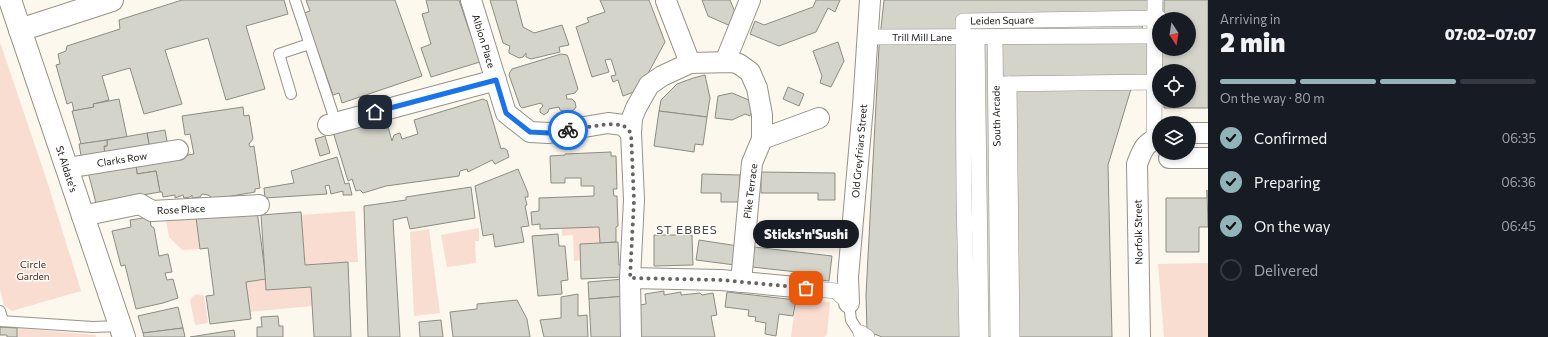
<!DOCTYPE html>
<html lang="en">
<head>
<meta charset="utf-8">
<style>
  body { margin:0; font-family:Commissioner,sans-serif; background:#20242c; color:#f1f3f6; height:100vh; display:flex; flex-direction:column; font-size:15px; white-space:nowrap }
  * { box-sizing:border-box; margin:0 }
  p { font-size:13px; color:#9ea1a6 }
  .icon { flex:none; width:22px; height:22px; fill:none; stroke:currentColor; stroke-width:2; stroke-linecap:round; stroke-linejoin:round }
  .map { position:relative; flex:1; overflow:hidden }
  .side { display:flex; flex-direction:column; background:#171b24; width:340px }
  .side>* { flex:none }
  .needle { width:26px; rotate:168deg }
  .controls { position:absolute; left:1152px; top:12px; display:grid; gap:8px }
  .controls a { display:grid; place-items:center; width:44px; height:44px; border-radius:50%; background:#171b24; box-shadow:0 2px 6px #0003; font-size:20px }
  .pin { position:absolute; display:grid; place-items:center; width:34px; height:34px; color:#fff; margin:-17px; border-radius:8px; box-shadow:0 2px 6px #0006 }
  .courier { position:absolute; display:grid; place-items:center; width:40px; height:40px; margin:-20px; border:3px solid #1a73e8; border-radius:50%; background:#fff; color:#222; box-shadow:0 1px 5px #0007 }
  .bubble { position:absolute; height:28px; border-radius:14px; background:#171b24; box-shadow:0 2px 6px #0003; font-size:13px; font-weight:800; line-height:28px; text-align:center }
  .summary em { font-style:normal; font-weight:800 }
  .summary div { display:flex; flex-direction:column-reverse }
  .summary { display:flex; align-items:center; justify-content:space-between; height:68px; padding:0 12px }
  h1 { font-size:26px; font-weight:800; line-height:30px }
  .bar { display:grid; grid-template-columns:repeat(4,1fr); gap:6px 4px; align-content:center; height:48px; padding:0 12px }
  .bar i { height:5px; border-radius:3px; background:#363941 }
  .bar .selected { background:#90b4b8 }
  .bar p { grid-column:span 4 }
  ol { padding:0 12px; list-style:none }
  li { display:flex; align-items:center; gap:12px; height:44px }
  li p { margin-inline-start:auto }
  li .icon { padding:4px; border-radius:50%; background:#90b4b8; color:#111; stroke-width:4 }
  li:last-child { color:#9ea1a6 }
  li i { width:22px; height:22px; border:2px solid #363941; border-radius:50% }
  main { display:flex; flex:1; min-height:0 }
  .map>svg:first-child { display:block }
</style>
</head>
<body>
<main>
<div class="map">
<svg width="1208" height="337" viewBox="0 0 1208 337">
  <rect width="100%" height="100%" fill="#fcf8ee"/>
  <g fill="#faddd1">
    <polygon points="0,42 47,181 81,291 12,311 4,305 0,289"/>
    <polygon points="355,211 358,262 305,265 301,215"/>
    <polygon points="196,217 200,249 182,250 169,237 166,221"/>
    <polygon points="599,227 600,243 580,244 581,260 574,261 573,235 562,236 562,228"/>
    <polygon points="479,228 479,241 475,241 476,263 447,267 441,235"/>
    <polygon points="429,229 440,313 414,316 410,232"/>
    <polygon points="1208,263 1208,337 1164,337 1158,264"/>
    <polygon points="266,279 266,290 311,287 312,306 250,312 246,282"/>
    <polygon points="198,294 204,296 208,323 195,325 190,300 193,296"/>
    <polygon points="796,300 830,302 827,335 824,337 791,337"/>
    <polygon points="17,328 96,335 96,337 17,337"/>
  </g>
  <g fill="#d4d4cb" stroke="#8c8c84">
    <polygon points="182,0 284,0 288,14 246,26 265,89 226,100 208,38 165,50 182,104 144,114 130,68 102,76 109,100 93,104 94,107 74,111 72,102 67,104 56,65 60,64 58,54 66,51 67,46 120,29 119,20"/>
    <polygon points="306,0 395,0 422,76 342,103 339,93 333,95 304,13 310,11"/>
    <polygon points="426,0 459,0 470,33 474,32 483,61 431,77 421,48 431,44 422,14 429,12"/>
    <polygon points="490,0 516,0 523,27 534,33 562,25 569,45 559,47 560,52 531,59 526,57 526,53 523,57 519,58 509,53 509,50 510,46 503,43"/>
    <polygon points="600,0 649,0 665,42 639,90 623,96 618,80 613,82 611,76 616,75 611,59 605,60 609,72 592,77 576,27 589,22 587,18 605,12"/>
    <polygon points="702,0 730,0 735,12 735,28 708,16"/>
    <polygon points="816,0 840,0 835,12 828,8 816,32 779,46 750,34 755,21 764,25 813,7"/>
    <polygon points="884,0 1150,0 1150,11 1143,11 1142,32 1159,49 1189,49 1189,19 1164,19 1164,0 1208,0 1208,108 1164,108 1164,101 1189,101 1189,71 1159,71 1131,89 1108,165 1112,337 882,337 867,331 866,295 879,47"/>
    <polygon points="838,42 844,61 831,87 820,83 822,76 813,51"/>
    <polygon points="561,54 567,55 568,57 578,89 575,93 566,95 567,99 572,99 575,102 576,107 574,110 565,112 560,110 559,107 549,109 548,112 544,115 540,112 540,109 543,106 541,103 522,108 520,106 509,75 510,72 512,69"/>
    <polygon points="705,75 710,98 707,117 659,111 661,100 677,84 693,78"/>
    <polygon points="788,87 804,94 799,106 783,99"/>
    <polygon points="732,93 756,103 750,116 745,114 732,120 715,118 718,96"/>
    <polygon points="119,99 127,137 81,144 72,111 94,107 93,104"/>
    <polygon points="483,99 487,101 501,149 504,148 507,150 509,157 495,164 492,160 468,172 467,169 460,171 459,176 386,186 363,193 360,190 356,191 352,179 348,181 334,135 336,132 383,117 386,120 392,141 394,135 400,133 402,139 418,134 414,120"/>
    <polygon points="243,107 244,116 249,115 253,139 249,144 250,147 254,146 260,188 255,189 255,192 214,199 208,195 202,194 200,197 192,198 192,195 190,197 184,198 183,195 175,198 175,195 163,197 162,192 160,192 156,171 137,174 136,163 194,154 190,134 185,135 182,116"/>
    <polygon points="659,111 707,117 703,145 695,144 694,152 654,146"/>
    <polygon points="165,130 168,147 150,150 147,133"/>
    <polygon points="147,133 150,150 105,155 104,146 107,146 107,140"/>
    <polygon points="325,136 330,153 320,156 315,139"/>
    <polygon points="107,140 107,146 104,146 105,155 82,161 79,144"/>
    <polygon points="611,152 611,156 616,156 617,189 613,189 614,196 617,196 618,226 616,227 616,242 600,243 599,227 540,229 540,224 532,225 531,212 539,211 539,198 594,196 594,186 581,186 581,178 565,178 565,183 551,183 550,156 565,155 565,154"/>
    <polygon points="337,157 345,184 349,183 352,195 343,195 343,191 331,194 329,185 325,186 327,194 265,198 264,188 294,183 291,171"/>
    <polygon points="136,163 137,174 156,171 160,192 96,203 87,168"/>
    <polygon points="518,169 528,193 528,197 525,197 527,205 525,206 529,226 521,227 524,242 495,247 493,234 483,236 475,186"/>
    <polygon points="761,172 835,173 835,200 818,200 818,193 761,193"/>
    <polygon points="702,174 740,175 739,202 721,202 721,193 701,193"/>
    <polygon points="471,187 475,218 410,229 407,217 393,220 400,337 368,337 364,206 406,200 406,197"/>
    <polygon points="1207,190 1208,227 1199,227 1199,252 1166,252 1166,198 1207,198"/>
    <polygon points="257,210 266,279 246,282 251,319 210,324 206,296 214,295 209,256 208,248 200,249 196,217"/>
    <polygon points="301,212 305,265 348,262 351,337 314,337 311,287 266,290 261,215"/>
    <polygon points="150,217 151,226 154,228 159,256 168,254 172,272 165,273 167,280 173,279 178,298 163,303 136,309 125,265 121,266 112,231 131,227 130,220"/>
    <polygon points="558,234 559,246 565,246 568,280 561,281 562,294 538,296 532,236"/>
    <polygon points="654,235 692,235 693,265 654,266"/>
    <polygon points="699,240 738,246 735,265 696,260"/>
    <polygon points="618,242 619,265 622,265 623,277 581,279 580,244"/>
    <polygon points="754,247 832,256 829,281 814,279 815,274 752,267"/>
    <polygon points="624,279 626,296 589,299 588,282"/>
    <polygon points="664,291 664,295 681,292 681,295 700,293 702,295 713,293 717,315 711,316 715,337 639,337 634,306 646,304 645,294"/>
    <polygon points="727,292 796,300 793,316 779,314 776,336 765,334 766,323 755,321 756,317 748,316 749,310 725,307"/>
    <polygon points="578,294 578,316 587,315 588,337 544,337 540,320 561,318 561,297"/>
    <polygon points="626,296 626,337 591,337 589,299"/>
    <polygon points="517,300 527,319 530,337 453,337 450,312 477,309 477,304"/>
    <polygon points="178,307 183,328 143,333 138,316"/>
    <polygon points="278,316 279,326 283,326 283,337 257,337 257,327 262,327 261,317"/>
    <polygon points="441,320 443,337 420,337 419,322"/>
    <polygon points="0,327 17,328 17,337 7,337 7,335 0,335"/>
    <polygon points="183,328 185,337 144,337 143,333"/>
    <polygon points="234,330 235,337 190,337"/>
  </g>
  <g fill="none" stroke-linecap="round" stroke-linejoin="round">
    <defs>
      <g id="service">
        <polyline points="295,0 336,123"/>
        <polyline points="291,94 279,54 309,44"/>
        <polyline points="849,303 851,320 862,337"/>
        <polyline points="0,311 3,321"/>
        <polyline points="0,321 93,327 120,326"/>
      </g>
      <g id="pedestrian">
        <polyline points="868,37 1155,36"/>
        <polyline points="977,37 981,337"/>
        <polyline points="995,37 998,337"/>
        <polyline points="999,84 1159,82"/>
        <polyline points="1009,84 1012,337"/>
        <polyline points="1154,139 1155,0"/>
        <polyline points="806,288 836,291 849,303"/>
        <polyline points="861,333 867,337"/>
        <polyline points="967,337 964,196 963,21 1159,18 1159,38"/>
      </g>
      <g id="minor">
        <polyline points="471,0 506,113 530,132 549,133 608,123 623,125 631,133"/>
        <polyline points="666,1 690,63"/>
        <polyline points="725,62 750,0"/>
        <polyline points="328,125 496,80"/>
        <polyline points="1189,133 1208,133"/>
        <polyline points="762,139 819,118"/>
        <polyline points="1169,158 1208,158"/>
        <polyline points="67,168 178,150"/>
        <polyline points="82,216 140,204 152,211 259,205"/>
        <polyline points="630,278 721,280 806,288"/>
        <polyline points="849,303 848,277 863,106 870,0"/>
        <polyline points="631,337 630,278 634,200 631,133 632,118 636,108 649,85 662,76 690,63 732,62 739,64 750,72 757,88 762,115 762,139 752,163 741,282"/>
        <path d="M1140 337 1137 164C1143 149 1144 144 1159 137"/>
      </g>
      <g id="tertiary">
        <polyline points="10,0 124,337"/>
        <polyline points="20,30 112,0"/>
      </g>
    </defs>
    <use href="#service" stroke="#96928a" stroke-width="12"/>
    <use href="#pedestrian" stroke="#96928a" stroke-width="16"/>
    <use href="#minor" stroke="#96928a" stroke-width="22"/>
    <use href="#tertiary" stroke="#96928a" stroke-width="24"/>
    <use href="#service" stroke="#fff" stroke-width="10"/>
    <use href="#pedestrian" stroke="#fff" stroke-width="15"/>
    <use href="#minor" stroke="#fff" stroke-width="20"/>
    <use href="#tertiary" stroke="#fff" stroke-width="22"/>
  </g>
  <g fill="none" stroke-linecap="round" stroke-linejoin="round">
    <polyline stroke="#67655f" stroke-width="4" stroke-dasharray="0 7.2" points="568,130 608,124 623,125 631,133 634,200 630,278 721,280 806,288"/>
    <polyline stroke="#1a73e8" stroke-width="5" points="375,112 496,80 506,113 530,132 549,133 568,130"/>
  </g>
  <g text-anchor="middle" stroke-width="3" stroke-linejoin="round" paint-order="stroke">
    <g font-size="10" fill="#171612" stroke="#fff">
      <text transform="translate(1002 20) rotate(-1)" y="4">Leiden Square</text>
      <text x="922" y="41">Trill Mill Lane</text>
      <text transform="translate(484 41) rotate(73)" y="4">Albion Place</text>
      <text transform="translate(996 116) rotate(-91)" y="4">South Arcade</text>
      <text transform="translate(859 151) rotate(-85)" y="4">Old Greyfriars Street</text>
      <text transform="translate(122 159) rotate(-9)" y="4">Clarks Row</text>
      <text transform="translate(67 169) rotate(72)" y="4">St Aldate's</text>
      <text transform="translate(750 191) rotate(-83)" y="4">Pike Terrace</text>
      <text transform="translate(181 209) rotate(-3)" y="4">Rose Place</text>
      <text transform="translate(1138 232) rotate(-91)" y="4">Norfolk Street</text>
    </g>
    <g font-size="10" fill="#4f210a" stroke="#fff">
      <text x="33" y="268">Circle<tspan x="33" dy="12">Garden</tspan></text>
    </g>
    <g font-size="12" letter-spacing="1" fill="#4b4841" stroke="#fff">
      <text x="687" y="234">ST EBBES</text>
    </g>
  </g>
</svg>
<div class="controls">
<a><svg class="needle" viewBox="-14 -14 28 28"><path d="M0-13l5 13h-10z" fill="#e53935"/><path d="M0 13l5-13h-10z" fill="#9ea1a6"/></svg></a>
<a><svg class="icon" aria-label="locate" viewBox="0 0 24 24"><circle cx="12" cy="12" r="6"/><path d="M12 2v4M12 18v4M2 12h4M18 12h4"/></svg></a>
<a><svg class="icon" aria-label="layers" viewBox="0 0 24 24"><path d="M12 4l9 5-9 5-9-5zM3 14l9 5 9-5"/></svg></a>
</div>
<div class="pin" style="left:806px;top:288px;background:#ea580c"><svg class="icon" aria-label="bag" viewBox="0 0 24 24"><path d="M5 8h14l-1 12H6zM9 8a3 3 0 0 1 6 0"/></svg></div>
<div class="pin" style="left:375px;top:112px;background:#1f2937"><svg class="icon" aria-label="home" viewBox="0 0 24 24"><path d="M3 11l9-7 9 7M6 9v11h12V9"/></svg></div>
<div class="courier" style="left:568px;top:130px"><svg class="icon" aria-label="bike" viewBox="0 0 24 24"><circle cx="6" cy="16" r="4"/><circle cx="18" cy="16" r="4"/><path d="M6 16l4-8h5l3 8M10 8l3 8H6M13 5h3"/></svg></div>
<div class="bubble" style="left:753px;top:220px;width:106px">Sticks'n'Sushi</div>
</div>
<section class="side">
<div class="summary"><div><h1>2 min</h1><p>Arriving in</p></div><em>07:02–07:07</em></div>
<div class="bar"><i class="selected"></i><i class="selected"></i><i class="selected"></i><i></i><p>On the way · 80 m</p></div>
<ol>
<li><svg class="icon" aria-label="check" viewBox="0 0 24 24"><path d="M5 12l5 5 9-10"/></svg>Confirmed<p>06:35</p></li>
<li><svg class="icon" aria-label="check" viewBox="0 0 24 24"><path d="M5 12l5 5 9-10"/></svg>Preparing<p>06:36</p></li>
<li><svg class="icon" aria-label="check" viewBox="0 0 24 24"><path d="M5 12l5 5 9-10"/></svg>On the way<p>06:45</p></li>
<li><i></i>Delivered</li>
</ol>
</section>
</main>
</body>
</html>
